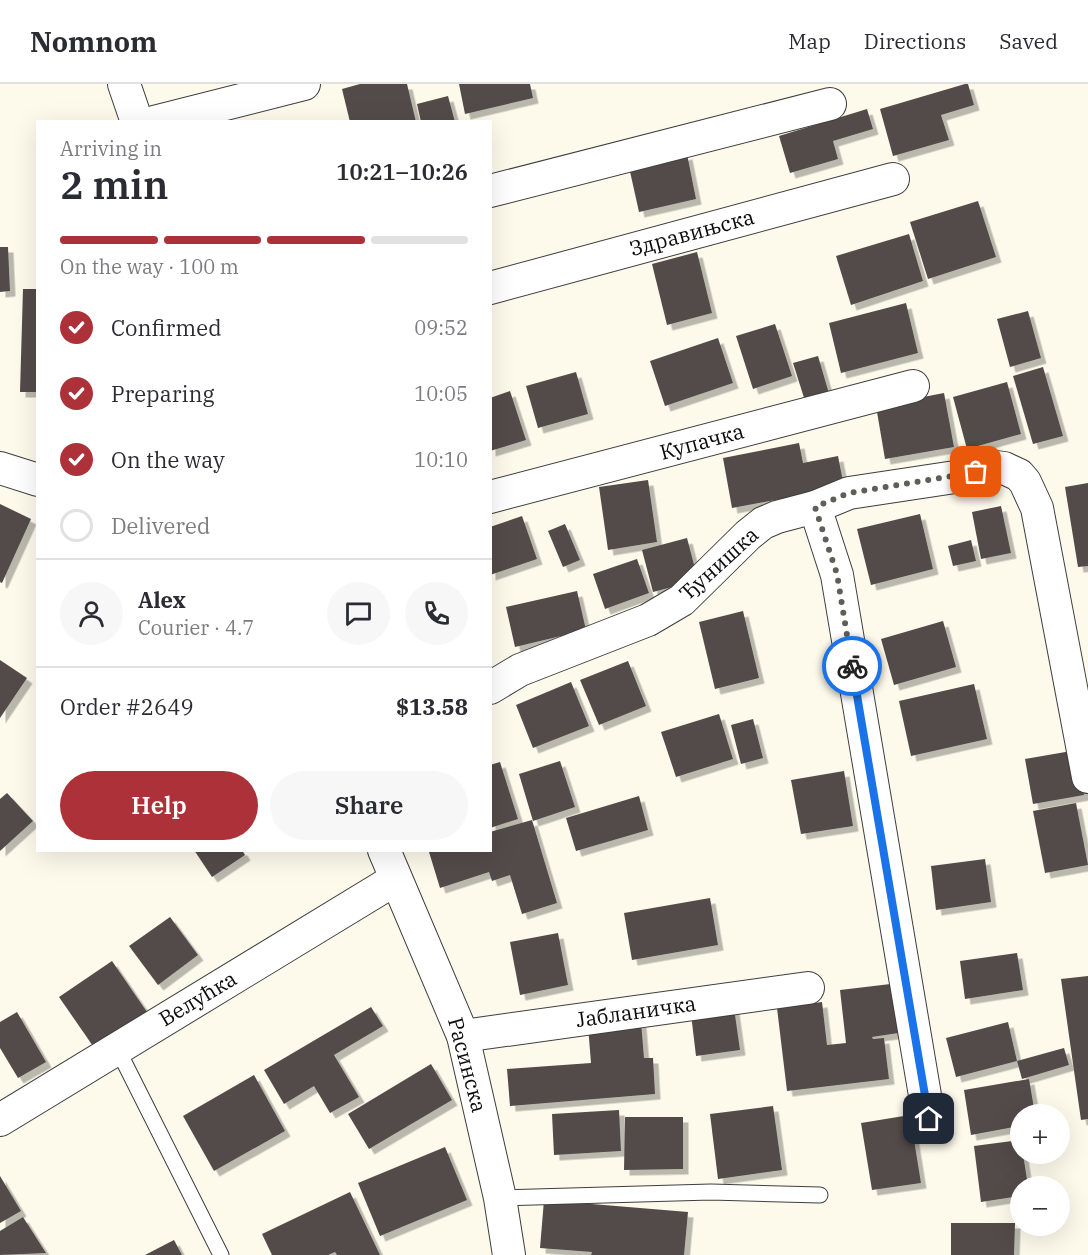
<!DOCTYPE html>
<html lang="en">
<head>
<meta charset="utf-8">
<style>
  body { margin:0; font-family:"IBM Plex Serif",serif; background:#f7f7f7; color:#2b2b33; height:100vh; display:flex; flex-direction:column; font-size:22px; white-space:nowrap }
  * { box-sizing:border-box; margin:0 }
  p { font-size:20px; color:#7c7c81 }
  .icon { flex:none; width:33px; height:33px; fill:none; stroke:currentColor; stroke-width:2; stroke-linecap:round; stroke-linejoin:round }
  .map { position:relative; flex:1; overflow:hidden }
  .sheet { position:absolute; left:36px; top:36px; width:456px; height:732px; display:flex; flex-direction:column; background:#fff; border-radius:0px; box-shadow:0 6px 24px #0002 }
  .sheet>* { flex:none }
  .controls { position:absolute; left:1010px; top:1020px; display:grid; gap:12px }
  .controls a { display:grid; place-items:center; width:60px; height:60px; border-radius:50%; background:#fff; box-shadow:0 6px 24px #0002; font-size:30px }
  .pin { position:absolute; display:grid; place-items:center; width:51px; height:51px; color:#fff; margin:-26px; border-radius:12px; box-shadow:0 3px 9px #0006 }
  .courier { position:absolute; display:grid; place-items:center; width:60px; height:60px; margin:-30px; border:4px solid #1a73e8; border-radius:50%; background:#fff; color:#222; box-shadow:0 2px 8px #0007 }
  .summary em { font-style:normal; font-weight:600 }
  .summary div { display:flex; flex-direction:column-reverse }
  .summary { display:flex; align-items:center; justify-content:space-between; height:102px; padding:0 24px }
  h1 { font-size:39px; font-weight:600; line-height:45px }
  .bar { display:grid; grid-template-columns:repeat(4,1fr); gap:9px 6px; align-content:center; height:72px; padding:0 24px }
  .bar i { height:8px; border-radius:4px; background:#e1e1e2 }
  .bar .selected { background:#ad3139 }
  .bar p { grid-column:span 4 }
  .line { display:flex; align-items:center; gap:15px; padding:0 24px; border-top:2px solid #e1e1e2 }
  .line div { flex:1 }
  .round { display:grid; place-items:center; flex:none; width:63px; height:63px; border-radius:32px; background:#f7f7f7 }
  ol { padding:0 24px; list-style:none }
  li { display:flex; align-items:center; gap:18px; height:66px }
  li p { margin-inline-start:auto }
  li .icon { padding:6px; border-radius:50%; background:#ad3139; color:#fff; stroke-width:4 }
  li:last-child { color:#7c7c81 }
  li i { width:33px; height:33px; border:3px solid #e1e1e2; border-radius:50% }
  .action { display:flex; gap:12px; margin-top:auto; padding:12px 24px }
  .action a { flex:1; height:69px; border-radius:36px; background:#ad3139; color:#fff; font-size:24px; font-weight:600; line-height:69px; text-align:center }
  .action a+a { background:#f7f7f7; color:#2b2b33 }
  header { display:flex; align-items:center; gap:36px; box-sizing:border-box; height:84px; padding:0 30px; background:#fff; border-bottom:2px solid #e1e1e2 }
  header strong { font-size:28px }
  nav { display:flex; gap:33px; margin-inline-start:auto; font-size:21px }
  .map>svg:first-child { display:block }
</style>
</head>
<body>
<header>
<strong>Nomnom</strong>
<nav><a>Map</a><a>Directions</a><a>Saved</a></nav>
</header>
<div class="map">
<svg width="1088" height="1171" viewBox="0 0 1088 1171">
  <defs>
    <filter id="shadow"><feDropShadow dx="5.5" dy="5.5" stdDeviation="0" flood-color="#0004"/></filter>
  </defs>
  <rect width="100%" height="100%" fill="#fdf9eb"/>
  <g fill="#524c48" filter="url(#shadow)">
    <polygon points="360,0 407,0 416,38 350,38 342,5"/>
    <polygon points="459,0 530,0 533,14 465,30"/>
    <polygon points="965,0 968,0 974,21 941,31 949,56 893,72 880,25"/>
    <polygon points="448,12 455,38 421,38 417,20"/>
    <polygon points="867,25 873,45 833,57 838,75 790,89 779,52"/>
    <polygon points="687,70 696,115 639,128 629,83"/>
    <polygon points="978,117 996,173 928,195 910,138"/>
    <polygon points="909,150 923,197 851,221 836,172"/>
    <polygon points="0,163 8,163 10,207 0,208"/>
    <polygon points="697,168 712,229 667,241 652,180"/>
    <polygon points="23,205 38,205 38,308 20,308"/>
    <polygon points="906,219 918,269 841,289 829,239"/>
    <polygon points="1028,227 1041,274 1010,283 997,235"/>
    <polygon points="775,240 792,292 753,305 736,252"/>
    <polygon points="718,254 733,299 665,322 650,277"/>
    <polygon points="818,272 830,313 806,320 793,279"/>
    <polygon points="1043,283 1063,352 1033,360 1013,292"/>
    <polygon points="576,288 588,330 538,344 526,302"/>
    <polygon points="1007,298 1021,350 967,365 953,313"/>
    <polygon points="510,307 526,356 490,367 490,314"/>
    <polygon points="944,309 954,363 885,375 876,322"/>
    <polygon points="799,359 803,379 838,372 844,403 732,424 723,374"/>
    <polygon points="648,396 657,458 608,466 599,403"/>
    <polygon points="1088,399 1088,482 1078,483 1065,403"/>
    <polygon points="0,420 31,435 2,499 0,498"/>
    <polygon points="1001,422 1011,469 981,475 972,428"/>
    <polygon points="920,430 933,485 871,501 857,445"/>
    <polygon points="522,432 537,475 490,491 490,443"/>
    <polygon points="565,440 580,476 563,483 548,447"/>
    <polygon points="687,454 698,496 653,508 642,466"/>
    <polygon points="971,456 976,477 953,482 948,462"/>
    <polygon points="637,475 649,509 605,525 593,490"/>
    <polygon points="577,507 586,546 515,563 506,523"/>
    <polygon points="743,527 759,594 715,605 699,538"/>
    <polygon points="943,537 956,583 894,601 881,555"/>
    <polygon points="0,576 27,594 0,634"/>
    <polygon points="628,577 646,622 599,641 580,596"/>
    <polygon points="571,598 589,642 533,664 516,621"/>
    <polygon points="974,600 987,655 911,672 899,617"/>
    <polygon points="719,630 733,675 676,693 661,648"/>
    <polygon points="753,635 763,674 741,680 731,641"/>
    <polygon points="1077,666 1084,711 1033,720 1025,675"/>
    <polygon points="560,677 575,723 533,737 519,690"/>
    <polygon points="500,678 518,735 490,744 490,681"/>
    <polygon points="844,687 853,742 801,750 791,696"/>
    <polygon points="7,709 33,737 0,767 0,715"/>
    <polygon points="639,712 648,746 576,767 566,734"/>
    <polygon points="1076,719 1088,781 1045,789 1033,727"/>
    <polygon points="532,736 557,819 522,830 510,791 492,797 489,788 440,804 429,768 490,766 490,748"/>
    <polygon points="194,766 242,766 245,771 212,793"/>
    <polygon points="985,775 991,818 936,826 931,782"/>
    <polygon points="710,814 718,861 632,876 624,829"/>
    <polygon points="170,833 198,871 158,901 129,862"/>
    <polygon points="558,849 568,901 520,911 510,858"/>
    <polygon points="1017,869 1023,906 965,915 960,877"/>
    <polygon points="112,877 147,928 95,965 59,913"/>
    <polygon points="1088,892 1088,1035 1081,1036 1061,895"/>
    <polygon points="899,899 905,948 872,953 873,955 884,954 889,995 787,1007 777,924 822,918 827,961 846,959 840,906"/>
    <polygon points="371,923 383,942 334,971 359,1013 330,1029 314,1002 284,1020 264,986"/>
    <polygon points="734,924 740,966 696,972 691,930"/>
    <polygon points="17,928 46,978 18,994 0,964 0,938"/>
    <polygon points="641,938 644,974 653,974 655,1010 510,1022 507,985 591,979 588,942"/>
    <polygon points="1008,938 1017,977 1064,964 1069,981 1022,995 1017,977 956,993 946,954"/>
    <polygon points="431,980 452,1016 369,1065 348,1030"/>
    <polygon points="254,991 285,1047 214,1087 183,1032"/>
    <polygon points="1029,995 1035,1030 1020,1030 1020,1042 971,1051 964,1006"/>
    <polygon points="773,1022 782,1086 718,1095 710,1030"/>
    <polygon points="619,1026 621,1067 554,1071 552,1030"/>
    <polygon points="910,1031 921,1099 872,1106 861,1039"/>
    <polygon points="625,1033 683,1033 683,1085 624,1086"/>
    <polygon points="1020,1056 1020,1070 1023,1070 1028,1102 1020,1102 1020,1112 981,1118 974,1062"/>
    <polygon points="445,1063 467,1116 380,1152 358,1099"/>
    <polygon points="0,1092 21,1127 0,1139"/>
    <polygon points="350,1108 380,1171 337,1171 335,1168 328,1171 272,1171 262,1150"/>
    <polygon points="544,1116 688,1128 684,1171 591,1171 592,1168 540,1164"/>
    <polygon points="23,1133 46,1169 0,1171 0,1147"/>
    <polygon points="951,1139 1015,1139 1014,1171 951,1171"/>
    <polygon points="174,1156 182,1171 145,1171"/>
  </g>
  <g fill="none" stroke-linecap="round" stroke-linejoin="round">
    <defs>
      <g id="lane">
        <polyline points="117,964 221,1171"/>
        <polyline points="500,1114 711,1108 820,1111"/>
      </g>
      <g id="street">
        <polyline points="124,0 137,38"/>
        <polyline points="154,38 304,0"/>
        <polyline points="490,107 830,20"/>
        <polyline points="490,204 893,95"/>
        <polyline points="0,384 38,396"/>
        <polyline points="490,413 913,302"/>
        <polyline points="815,423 837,491 929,1035"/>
        <polyline points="490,604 520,586 648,536 682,516 748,451 763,439 777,433 815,423 849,409 955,393 996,383 1004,384 1019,391 1025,398 1037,424 1088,693"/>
        <polyline points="384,766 463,952 500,1114 509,1171"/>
        <polyline points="463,952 808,904"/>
        <polyline points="0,1036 396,795"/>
      </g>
    </defs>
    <use href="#lane" stroke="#3e3e3e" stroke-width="17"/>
    <use href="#street" stroke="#3e3e3e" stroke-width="34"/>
    <use href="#lane" stroke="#fff" stroke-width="15"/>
    <use href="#street" stroke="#fff" stroke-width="32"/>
  </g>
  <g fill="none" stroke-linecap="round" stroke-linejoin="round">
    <polyline stroke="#605e59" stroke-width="6" stroke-dasharray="0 10.8" points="852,582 837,490 815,423 849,409 976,388"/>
    <polyline stroke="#1a73e8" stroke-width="8" points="852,582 929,1035"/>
  </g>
  <g text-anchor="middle" stroke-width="6" stroke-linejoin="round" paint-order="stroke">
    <g font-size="21" fill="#0b0b0b" stroke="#fff">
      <text transform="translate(692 149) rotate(-15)" y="7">Здравињска</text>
      <text transform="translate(702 358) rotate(-15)" y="7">Купачка</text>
      <text transform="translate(719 480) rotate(-42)" y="7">Ђунишка</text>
      <text transform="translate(198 915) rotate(-31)" y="7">Велућка</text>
      <text transform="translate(636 928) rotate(-8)" y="7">Јабланичка</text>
      <text transform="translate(467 981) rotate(75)" y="7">Расинска</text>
    </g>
  </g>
</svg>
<div class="controls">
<a>+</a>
<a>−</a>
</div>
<div class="pin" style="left:976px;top:388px;background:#ea580c"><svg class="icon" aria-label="bag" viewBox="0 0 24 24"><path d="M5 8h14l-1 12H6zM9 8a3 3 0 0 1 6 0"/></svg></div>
<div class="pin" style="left:929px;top:1035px;background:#1f2937"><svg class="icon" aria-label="home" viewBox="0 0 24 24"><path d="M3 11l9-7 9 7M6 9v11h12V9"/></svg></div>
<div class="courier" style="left:852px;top:582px"><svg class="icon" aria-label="bike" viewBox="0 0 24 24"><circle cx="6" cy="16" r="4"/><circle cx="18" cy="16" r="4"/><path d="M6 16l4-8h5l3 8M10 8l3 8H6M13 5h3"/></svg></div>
<section class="sheet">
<div class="summary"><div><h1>2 min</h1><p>Arriving in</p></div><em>10:21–10:26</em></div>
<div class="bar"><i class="selected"></i><i class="selected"></i><i class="selected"></i><i></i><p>On the way · 100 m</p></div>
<ol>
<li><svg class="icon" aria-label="check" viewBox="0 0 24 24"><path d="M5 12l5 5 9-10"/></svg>Confirmed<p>09:52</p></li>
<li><svg class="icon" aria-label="check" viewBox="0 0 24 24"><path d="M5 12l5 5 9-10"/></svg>Preparing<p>10:05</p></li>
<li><svg class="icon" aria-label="check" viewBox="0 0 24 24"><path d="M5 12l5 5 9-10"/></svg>On the way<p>10:10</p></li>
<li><i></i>Delivered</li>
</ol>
<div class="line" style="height:108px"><a class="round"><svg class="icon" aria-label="person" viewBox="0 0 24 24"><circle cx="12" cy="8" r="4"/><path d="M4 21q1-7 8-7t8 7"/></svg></a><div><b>Alex</b><p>Courier · 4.7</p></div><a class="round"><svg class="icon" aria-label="chat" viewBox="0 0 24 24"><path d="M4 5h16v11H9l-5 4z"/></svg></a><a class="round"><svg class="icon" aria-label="phone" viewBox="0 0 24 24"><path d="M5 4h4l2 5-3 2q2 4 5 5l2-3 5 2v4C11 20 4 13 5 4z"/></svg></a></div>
<div class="line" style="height:78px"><div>Order #2649</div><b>$13.58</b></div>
<div class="action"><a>Help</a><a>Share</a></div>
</section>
</div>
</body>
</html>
